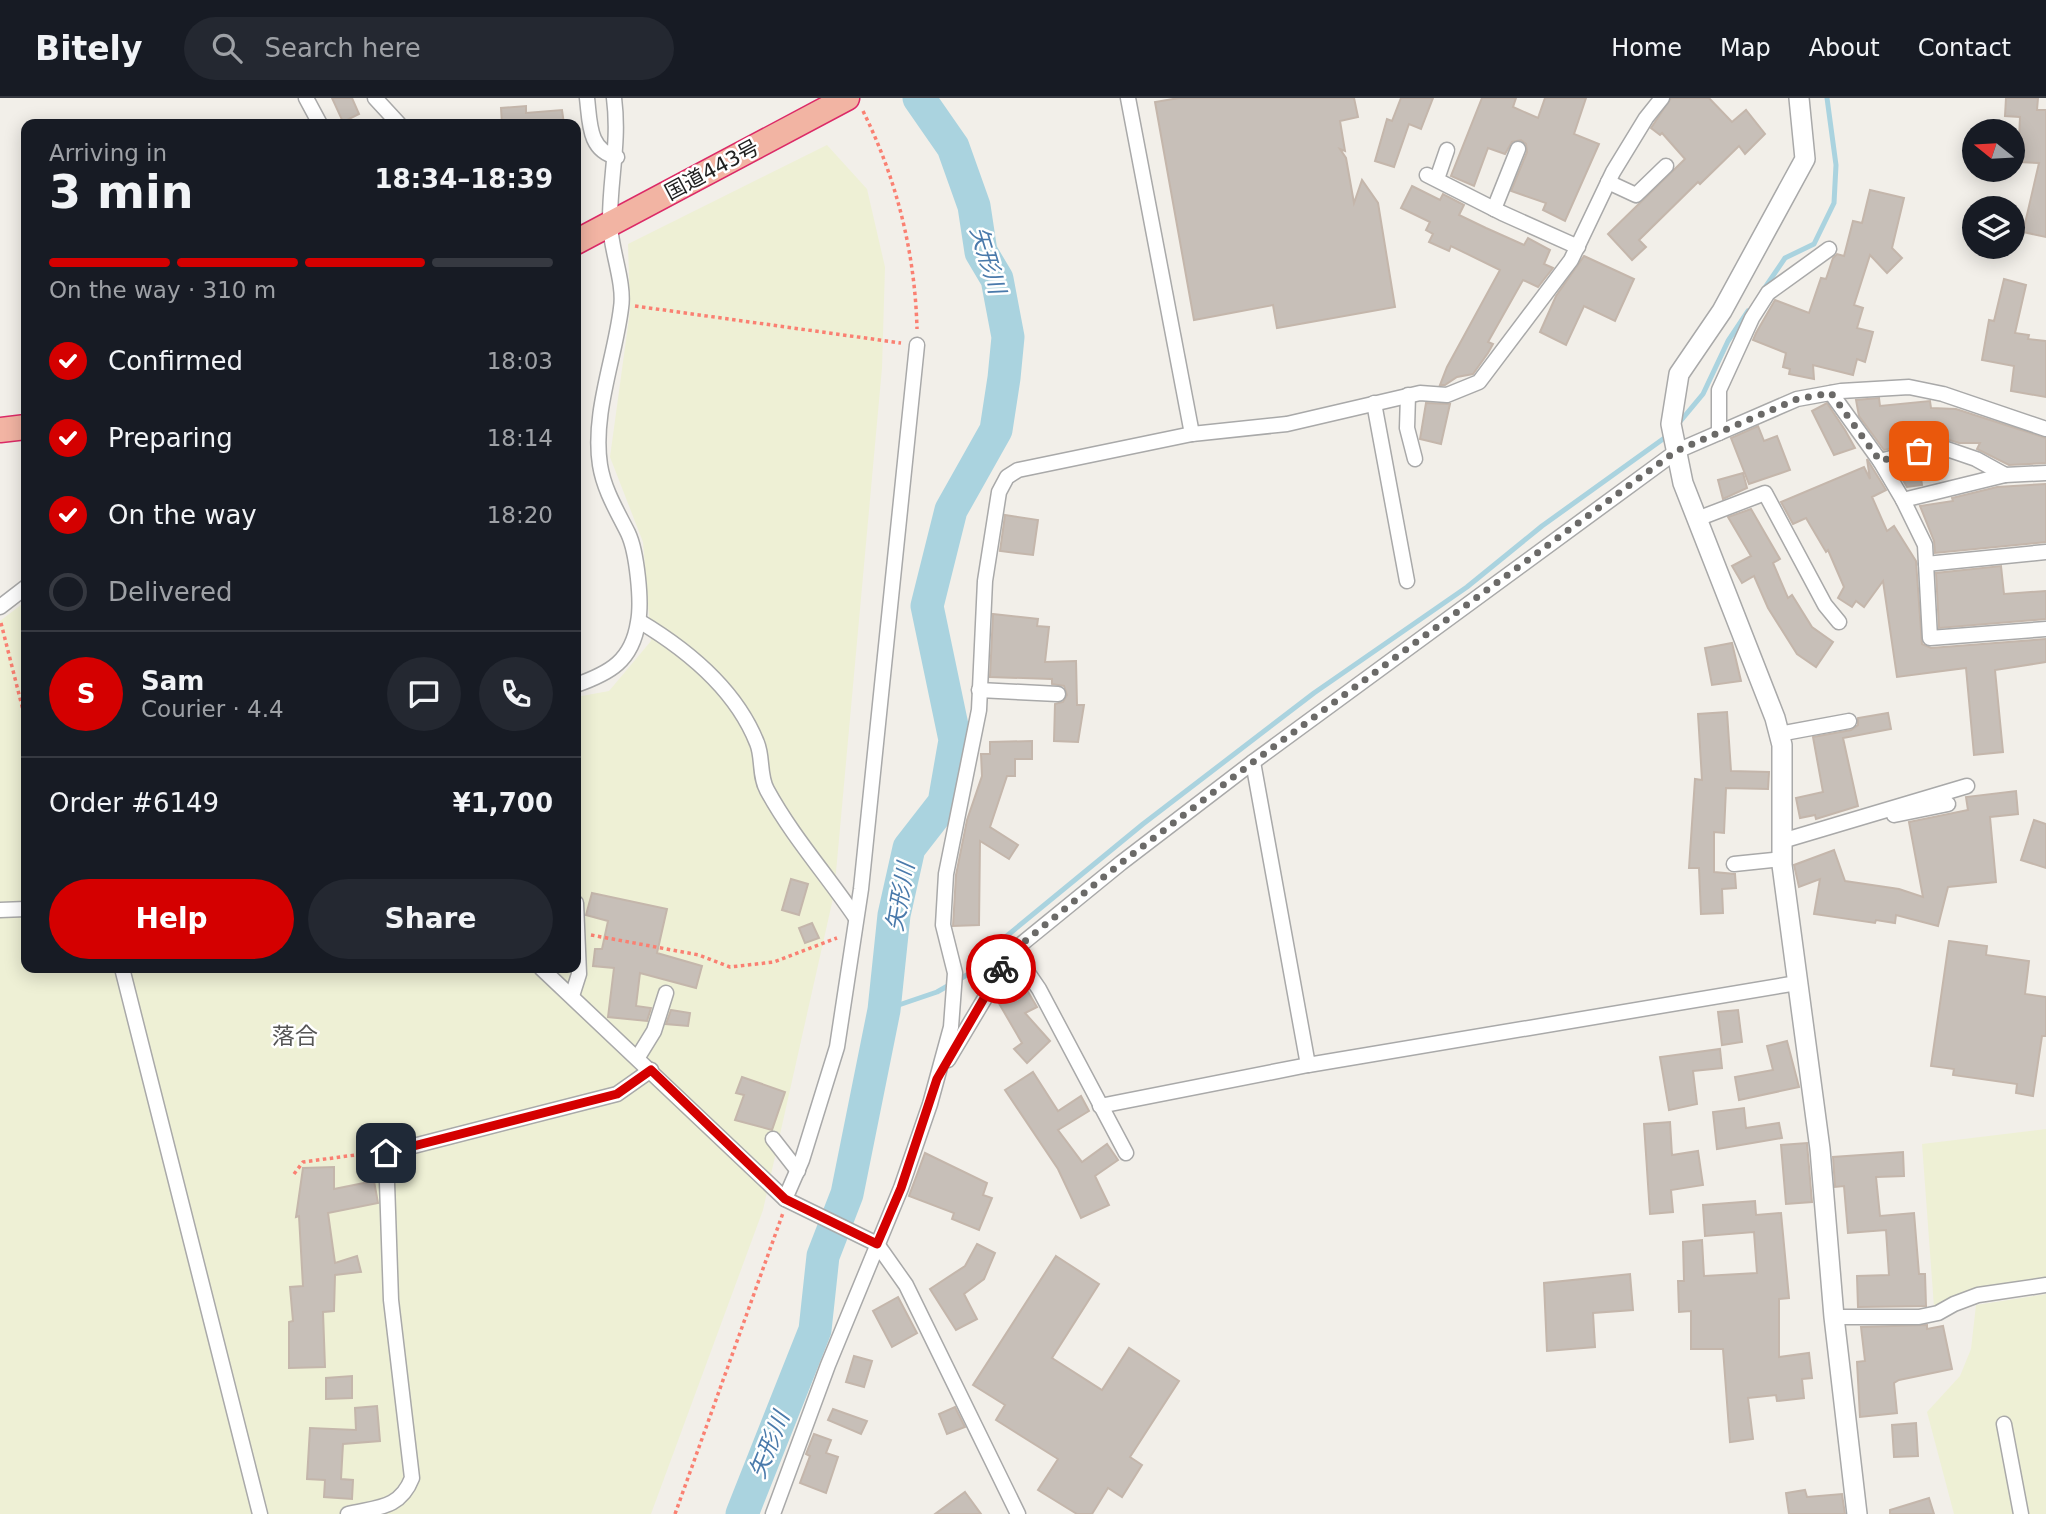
<!DOCTYPE html>
<html lang="en">
<head>
<meta charset="utf-8">
<style>
  body { margin:0; font-family:"DejaVu Sans","Noto Sans JP",sans-serif; background:#242831; color:#f1f3f6; height:100vh; display:flex; flex-direction:column; font-size:26px; white-space:nowrap }
  * { box-sizing:border-box; margin:0 }
  p { font-size:23px; color:#9ea1a6 }
  .icon { flex:none; width:38px; height:38px; fill:none; stroke:currentColor; stroke-width:2; stroke-linecap:round; stroke-linejoin:round }
  .map { position:relative; flex:1; overflow:hidden }
  .side { position:absolute; left:21px; top:21px; width:560px; height:854px; display:flex; flex-direction:column; background:#171b24; border-radius:14px; box-shadow:0 4px 18px #0003 }
  .side>* { flex:none }
  .needle { width:46px; rotate:288deg }
  .tools { position:absolute; left:1962px; top:21px; display:grid; gap:14px }
  .tools a { display:grid; place-items:center; width:63px; height:63px; border-radius:50%; background:#171b24; box-shadow:0 4px 18px #0003; font-size:35px }
  .pin { position:absolute; display:grid; place-items:center; width:60px; height:60px; color:#fff; margin:-30px; border-radius:14px; box-shadow:0 4px 10px #0006 }
  .courier { position:absolute; display:grid; place-items:center; width:70px; height:70px; margin:-35px; border:5px solid #d40000; border-radius:50%; background:#fff; color:#222; box-shadow:0 2px 9px #0007 }
  .summary em { font-style:normal; font-weight:700 }
  .summary div { display:flex; flex-direction:column-reverse }
  .summary { display:flex; align-items:center; justify-content:space-between; height:119px; padding:0 28px }
  h1 { font-size:46px; font-weight:700; line-height:52px }
  .bar { display:grid; grid-template-columns:repeat(4,1fr); gap:10px 7px; align-content:center; height:84px; padding:0 28px }
  .bar i { height:9px; border-radius:5px; background:#363941 }
  .bar .active { background:#d40000 }
  .bar p { grid-column:span 4 }
  .line { display:flex; align-items:center; gap:18px; padding:0 28px; border-top:2px solid #363941 }
  .line div { flex:1 }
  .round { display:grid; place-items:center; flex:none; width:74px; height:74px; border-radius:37px; background:#242831 }
  ol { padding:0 28px; list-style:none }
  li { display:flex; align-items:center; gap:21px; height:77px }
  li p { margin-inline-start:auto }
  li .icon { padding:7px; border-radius:50%; background:#d40000; color:#fff; stroke-width:4 }
  li:last-child { color:#9ea1a6 }
  li i { width:38px; height:38px; border:4px solid #363941; border-radius:50% }
  .primary-button { display:flex; gap:14px; margin-top:auto; padding:14px 28px }
  .primary-button a { flex:1; height:80px; border-radius:42px; background:#d40000; color:#fff; font-size:28px; font-weight:700; line-height:80px; text-align:center }
  .primary-button a+a { background:#242831; color:#f1f3f6 }
  header { display:flex; align-items:center; gap:42px; box-sizing:border-box; height:98px; padding:0 35px; background:#171b24; border-bottom:2px solid #363941 }
  header strong { font-size:33px }
  nav { display:flex; gap:38px; margin-inline-start:auto; font-size:24px }
  .search { width:490px; height:63px; background:#242831; display:flex; align-items:center; gap:18px; box-sizing:border-box; padding:0 24px; border-radius:38px; color:#9ea1a6; font-size:26px }
  .map>svg:first-child { display:block }
</style>
</head>
<body>
<header>
<strong>Bitely</strong>
<div class="search"><svg class="icon" aria-label="search" viewBox="0 0 24 24"><circle cx="10" cy="10" r="6"/><path d="M15 15l6 6"/></svg>Search here</div>
<nav><a>Home</a><a>Map</a><a>About</a><a>Contact</a></nav>
</header>
<div class="map">
<svg width="2046" height="1416" viewBox="0 0 2046 1416">
  <rect width="100%" height="100%" fill="#f2efe9"/>
  <g fill="#eef0d5">
    <polygon points="827,47 867,91 885,169 882,270 834,796 763,1112 651,1416 0,1416 0,523 26,503 26,870 576,870 576,599 609,593 651,543 643,444 610,359 630,213 628,146"/>
    <polygon points="2046,1031 2046,1180 1973,1192 1934,1209 1922,1046"/>
    <polygon points="2046,1196 2046,1416 1954,1416 1927,1314 1960,1278 1971,1251 1976,1207"/>
  </g>
  <g fill="none" stroke-linecap="round" stroke-linejoin="round">
    <g stroke="#aad3df" stroke-width="5">
      <polyline points="1762,194 1785,160 1814,146 1834,105 1836,67 1827,0"/>
      <polyline points="1678,326 1703,296 1728,243 1748,213"/>
      <polyline points="884,912 937,894 979,870 1003,841 1143,726 1314,595 1467,489 1542,428 1670,336"/>
    </g>
    <polyline stroke="#aad3df" stroke-width="33" points="742,1416 815,1232 823,1158 847,1096 884,912 894,817 909,750 944,705 955,642 927,508 951,412 996,332 1004,280 1008,239 997,181 981,154 974,108 953,49 919,0"/>
  </g>
  <g fill="#c7bfb8" stroke="#c4b6ab" stroke-width="2">
    <polygon points="332,0 352,0 359,16 343,24"/>
    <polygon points="1179,0 1354,0 1358,19 1340,23 1345,53 1340,51 1346,60 1354,105 1362,82 1378,105 1395,209 1277,230 1273,207 1194,222 1155,4"/>
    <polygon points="1401,0 1433,0 1421,31 1409,26 1394,69 1375,63 1387,21 1392,23"/>
    <polygon points="1482,0 1516,0 1513,9 1538,20 1545,0 1586,0 1574,36 1599,46 1565,123 1543,112 1546,105 1511,93 1527,54 1526,46 1521,42 1512,44 1505,56 1488,50 1474,88 1451,78"/>
    <polygon points="1671,0 1709,0 1732,24 1746,12 1765,36 1745,56 1739,48 1700,86 1698,84 1639,142 1646,149 1632,162 1608,136 1685,61 1662,35 1660,37 1651,30"/>
    <polygon points="2006,0 2038,0 2037,12 2046,12 2046,139 2023,134 2039,65 2018,64 2020,19 2005,18"/>
    <polygon points="526,8 526,15 562,12 564,26 502,26 501,10"/>
    <polygon points="1412,88 1440,102 1443,96 1464,107 1459,117 1486,130 1524,147 1528,140 1550,152 1544,166 1553,170 1538,189 1523,182 1488,244 1493,246 1488,255 1473,276 1457,279 1445,287 1440,287 1447,269 1500,172 1451,148 1449,153 1429,144 1433,136 1426,132 1430,124 1401,110"/>
    <polygon points="1870,92 1904,100 1892,150 1902,160 1887,175 1870,157 1854,207 1863,210 1857,230 1873,234 1865,264 1857,261 1853,277 1813,267 1814,281 1789,276 1790,271 1783,269 1786,255 1753,242 1756,235 1775,202 1809,215 1821,180 1826,181 1833,160 1837,156 1844,158 1853,123 1862,125"/>
    <polygon points="1584,158 1634,181 1615,223 1584,208 1566,247 1540,234 1556,198"/>
    <polygon points="2004,181 2026,187 2015,235 2029,237 2028,241 2046,243 2046,299 2011,293 2014,268 1982,262 1989,222 1994,223"/>
    <polygon points="1879,300 1880,308 1930,303 1931,310 1956,311 2046,340 2046,365 2009,367 1977,351 1980,345 1959,345 1940,339 1884,352 1859,318 1856,302"/>
    <polygon points="1426,305 1450,306 1441,346 1420,341"/>
    <polygon points="1827,305 1845,332 1855,350 1834,357 1812,313"/>
    <polygon points="1758,328 1764,343 1777,338 1790,372 1749,386 1731,340"/>
    <polygon points="1867,361 1886,392 1872,399 1887,433 1894,428 1916,463 1922,546 1931,550 2046,541 2046,564 1995,572 2003,654 1974,657 1966,570 1897,579 1883,483 1864,509 1856,503 1852,509 1838,500 1844,489 1828,452 1826,454 1806,420 1793,426 1781,404 1864,369 1870,381"/>
    <polygon points="1918,363 1922,387 1907,389 1895,369"/>
    <polygon points="1743,375 1747,390 1723,401 1718,382"/>
    <polygon points="2046,386 2046,444 1935,455 1934,443 1920,408 1953,403 1952,400 1997,389"/>
    <polygon points="1751,411 1780,461 1773,465 1788,500 1792,497 1812,529 1833,544 1816,569 1797,556 1768,510 1754,478 1742,485 1732,468 1751,458 1728,419"/>
    <polygon points="1005,417 1038,422 1033,457 1000,453"/>
    <polygon points="2001,468 2004,496 2046,493 2046,521 1939,530 1936,475"/>
    <polygon points="993,516 1038,521 1037,528 1049,529 1045,564 1076,563 1077,607 1084,607 1078,644 1054,643 1055,606 1063,604 1067,597 1064,588 1052,586 1052,581 990,579"/>
    <polygon points="1732,545 1741,583 1712,587 1705,550"/>
    <polygon points="1727,614 1731,673 1769,674 1768,691 1726,690 1724,735 1714,734 1714,774 1735,776 1736,790 1722,791 1723,815 1701,816 1699,770 1689,770 1695,681 1702,682 1698,616"/>
    <polygon points="1888,615 1891,631 1843,640 1858,708 1816,721 1815,717 1800,720 1796,700 1823,694 1813,639 1851,632 1858,627 1858,620"/>
    <polygon points="1032,643 1032,661 1015,661 1015,678 1007,678 990,729 1018,747 1009,761 980,743 979,827 953,828 956,777 967,722 982,678 981,656 990,656 990,644"/>
    <polygon points="2016,693 2018,716 1990,719 1996,784 1948,789 1938,828 1896,817 1895,825 1876,822 1875,825 1814,816 1820,781 1799,789 1794,767 1834,752 1845,783 1899,791 1923,799 1909,724 1968,712 1966,699"/>
    <polygon points="2034,722 2046,726 2046,770 2021,762"/>
    <polygon points="791,781 808,786 799,817 782,812"/>
    <polygon points="592,795 667,811 657,855 702,868 696,890 640,875 636,908 651,910 647,923 608,919 614,870 593,868 595,851 602,851 608,823 586,817"/>
    <polygon points="812,825 819,840 805,845 799,830"/>
    <polygon points="1949,843 1987,848 1986,857 2029,863 2025,896 2046,899 2046,938 2042,938 2033,998 2016,995 2017,986 1953,977 1954,971 1931,968"/>
    <polygon points="1024,887 1037,909 1025,915 1050,943 1027,965 1014,951 1022,945 997,902"/>
    <polygon points="671,912 690,915 688,928 666,926"/>
    <polygon points="1738,912 1742,944 1722,947 1718,914"/>
    <polygon points="1787,943 1799,989 1739,1002 1735,979 1773,972 1767,948"/>
    <polygon points="1720,951 1722,970 1693,973 1697,1006 1669,1012 1660,959"/>
    <polygon points="1033,974 1058,1013 1081,998 1089,1013 1058,1032 1082,1064 1107,1046 1118,1062 1095,1078 1109,1107 1081,1120 1058,1071 1005,992"/>
    <polygon points="742,979 785,994 772,1032 735,1022 744,997 736,995"/>
    <polygon points="1744,1010 1746,1030 1779,1025 1782,1040 1717,1051 1713,1014"/>
    <polygon points="1670,1024 1672,1057 1698,1053 1703,1087 1671,1092 1673,1114 1650,1116 1644,1026"/>
    <polygon points="1807,1045 1812,1104 1786,1106 1781,1047"/>
    <polygon points="1903,1054 1904,1078 1876,1079 1880,1118 1914,1115 1919,1176 1925,1176 1926,1208 1858,1209 1857,1178 1889,1177 1886,1132 1848,1135 1844,1088 1835,1089 1833,1059"/>
    <polygon points="925,1055 987,1085 983,1097 992,1100 979,1132 952,1121 954,1115 909,1098"/>
    <polygon points="334,1069 334,1091 374,1083 378,1105 328,1115 335,1165 357,1158 361,1174 335,1177 334,1213 323,1214 325,1269 289,1270 289,1224 293,1223 290,1189 303,1188 299,1118 296,1119 303,1070"/>
    <polygon points="1755,1103 1756,1117 1781,1115 1789,1200 1779,1201 1779,1259 1809,1255 1812,1280 1802,1281 1804,1300 1777,1303 1776,1297 1748,1300 1753,1341 1730,1344 1723,1251 1691,1251 1691,1213 1679,1214 1678,1183 1684,1183 1683,1144 1702,1142 1704,1178 1757,1175 1754,1134 1705,1138 1703,1107"/>
    <polygon points="977,1146 995,1155 984,1181 964,1196 977,1221 956,1232 930,1191 965,1168"/>
    <polygon points="1056,1158 1099,1186 1052,1260 1102,1292 1129,1250 1179,1283 1130,1359 1142,1367 1122,1399 1108,1390 1092,1416 1077,1416 1038,1392 1058,1361 996,1322 1005,1307 973,1287"/>
    <polygon points="1630,1176 1633,1212 1593,1215 1595,1249 1547,1253 1544,1185"/>
    <polygon points="898,1199 917,1235 892,1249 873,1213"/>
    <polygon points="1927,1227 1927,1231 1943,1228 1952,1271 1899,1282 1894,1285 1897,1315 1860,1319 1857,1264 1865,1263 1861,1229"/>
    <polygon points="854,1258 872,1263 864,1289 846,1284"/>
    <polygon points="352,1278 352,1300 326,1301 326,1280"/>
    <polygon points="377,1308 380,1343 343,1346 341,1381 353,1382 352,1401 324,1399 325,1382 307,1381 310,1330 356,1332 355,1310"/>
    <polygon points="955,1309 965,1329 947,1336 939,1316"/>
    <polygon points="833,1311 867,1323 861,1336 828,1322"/>
    <polygon points="1916,1325 1918,1358 1894,1359 1892,1327"/>
    <polygon points="814,1336 831,1342 826,1355 838,1359 826,1395 800,1385 810,1358 806,1356"/>
    <polygon points="1805,1392 1807,1399 1842,1396 1845,1416 1789,1416 1786,1395"/>
    <polygon points="965,1394 981,1416 935,1416"/>
    <polygon points="1929,1400 1934,1416 1890,1416 1890,1412"/>
  </g>
  <g fill="none" stroke-linecap="round" stroke-linejoin="round">
    <defs>
      <g id="minor">
        <polyline points="306,0 320,26"/>
        <polyline points="375,0 399,26"/>
        <path d="M587 0C590 24 588 53 617 59"/>
        <polyline points="1128,0 1192,336"/>
        <polyline points="1427,77 1502,115 1578,149"/>
        <polyline points="1437,81 1447,52"/>
        <polyline points="1608,84 1636,97 1666,68"/>
        <polyline points="1494,111 1518,51"/>
        <polyline points="1831,295 1880,363 1938,348 1976,361 2005,377 2046,375"/>
        <polyline points="1408,297 1407,330 1415,361"/>
        <polyline points="1374,305 1407,483"/>
        <polyline points="1719,335 1719,292 1752,220 1768,195 1829,151"/>
        <polyline points="1880,363 1903,402 2005,377"/>
        <polyline points="1903,402 1925,447 1930,540 2046,531"/>
        <polyline points="1697,421 1765,395 1825,507 1839,524"/>
        <polyline points="1926,466 2046,454"/>
        <polyline points="0,509 26,489"/>
        <path d="M639 523C686 551 736 592 757 645 763 659 759 678 767 692 792 738 827 777 856 820"/>
        <path d="M576 587C610 575 632 563 638 524 642 504 637 454 628 435 617 413 604 392 600 367 592 316 615 260 621 210 625 186 611 152 610 127 609 84 620 45 614 0"/>
        <polyline points="979,592 1058,596"/>
        <polyline points="1779,636 1849,623"/>
        <polyline points="1253,664 1308,967 1797,885"/>
        <polyline points="1894,717 1948,706"/>
        <polyline points="1782,743 1967,688"/>
        <polyline points="1734,766 1782,761"/>
        <polyline points="0,812 26,811"/>
        <polyline points="1013,853 1039,891 1126,1055"/>
        <polyline points="122,870 260,1416"/>
        <polyline points="541,870 785,1101 877,1146 906,1187 1018,1416"/>
        <polyline points="572,898 579,876 576,805"/>
        <polyline points="638,959 654,933 666,895"/>
        <polyline points="948,962 1013,853 1121,765 1253,664 1677,353 1797,301 1841,293 1909,289 1943,296 2046,331"/>
        <polyline points="1100,1008 1308,967"/>
        <polyline points="773,1041 798,1073"/>
        <polyline points="785,1101 802,1062 837,949 861,791 917,247"/>
        <polyline points="1834,1219 1919,1219 1938,1215 1954,1206 1978,1197 2046,1187"/>
        <polyline points="2004,1326 2021,1416"/>
        <path d="M348 1416C377 1409 400 1411 412 1380L391 1202 386 1055 617 996 651 972"/>
        <polyline points="773,1416 828,1267 901,1090 930,1006 951,929 955,875 943,827 946,776 979,612 985,483 999,394 1007,379 1018,372 1192,336 1287,326 1420,295 1447,297 1479,284 1571,162 1613,74 1646,20 1662,0"/>
      </g>
      <polyline id="tertiary" points="1799,0 1805,61 1722,213 1679,276 1671,326 1683,385 1775,620 1782,647 1782,767 1820,1051 1834,1219 1857,1416"/>
      <g id="trunk">
        <polyline points="576,144 847,0"/>
        <polyline points="0,332 26,329"/>
      </g>
    </defs>
    <use href="#minor" stroke="#a9a9a9" stroke-width="17"/>
    <use href="#tertiary" stroke="#a9a9a9" stroke-width="22"/>
    <use href="#trunk" stroke="#dc2a67" stroke-width="27"/>
    <g stroke="#fa8072" stroke-width="3.5" stroke-dasharray="3.5 3.5" stroke-linecap="butt">
      <path d="M863 13C897 82 915 155 917 231"/>
      <polyline points="635,208 901,245"/>
      <polyline points="1,525 26,624"/>
      <polyline points="591,837 699,857 730,869 774,864 837,840"/>
      <polyline points="294,1076 303,1064 370,1055"/>
      <polyline points="675,1416 783,1115"/>
    </g>
    <use href="#minor" stroke="#fff" stroke-width="14"/>
    <use href="#tertiary" stroke="#fff" stroke-width="19"/>
    <use href="#trunk" stroke="#f2b4a3" stroke-width="24"/>
  </g>
  <g fill="none" stroke-linecap="round" stroke-linejoin="round">
    <polyline stroke="#6b6a68" stroke-width="7" stroke-dasharray="0 12.6" points="1001,871 1013,853 1121,765 1253,664 1676,353 1797,301 1831,295 1880,363 1919,353"/>
    <polyline stroke="#d40000" stroke-width="9" points="386,1055 617,996 651,972 785,1101 877,1146 901,1090 937,981 1001,871"/>
  </g>
  <g text-anchor="middle" stroke-width="5" stroke-linejoin="round" paint-order="stroke">
    <g font-size="21" fill="#222" stroke="#fff">
      <text transform="translate(712 72) rotate(-28)" y="7">国道443号</text>
    </g>
    <g font-size="23" font-style="italic" fill="#4a7aab" stroke="#fff">
      <text transform="translate(988 162) rotate(73)" y="8">矢形川</text>
      <text transform="translate(900 799) rotate(-80)" y="8">矢形川</text>
      <text transform="translate(769 1347) rotate(-68)" y="8">矢形川</text>
    </g>
    <g font-size="23" fill="#555" stroke="#fff">
      <text x="295" y="946">落合</text>
    </g>
  </g>
</svg>
<div class="tools">
<a><svg class="needle" viewBox="-14 -14 28 28"><path d="M0-13l5 13h-10z" fill="#e53935"/><path d="M0 13l5-13h-10z" fill="#9ea1a6"/></svg></a>
<a><svg class="icon" aria-label="layers" viewBox="0 0 24 24"><path d="M12 4l9 5-9 5-9-5zM3 14l9 5 9-5"/></svg></a>
</div>
<div class="pin" style="left:1919px;top:353px;background:#ea580c"><svg class="icon" aria-label="bag" viewBox="0 0 24 24"><path d="M5 8h14l-1 12H6zM9 8a3 3 0 0 1 6 0"/></svg></div>
<div class="pin" style="left:386px;top:1055px;background:#1f2937"><svg class="icon" aria-label="home" viewBox="0 0 24 24"><path d="M3 11l9-7 9 7M6 9v11h12V9"/></svg></div>
<div class="courier" style="left:1001px;top:871px"><svg class="icon" aria-label="bike" viewBox="0 0 24 24"><circle cx="6" cy="16" r="4"/><circle cx="18" cy="16" r="4"/><path d="M6 16l4-8h5l3 8M10 8l3 8H6M13 5h3"/></svg></div>
<section class="side">
<div class="summary"><div><h1>3 min</h1><p>Arriving in</p></div><em>18:34–18:39</em></div>
<div class="bar"><i class="active"></i><i class="active"></i><i class="active"></i><i></i><p>On the way · 310 m</p></div>
<ol>
<li><svg class="icon" aria-label="check" viewBox="0 0 24 24"><path d="M5 12l5 5 9-10"/></svg>Confirmed<p>18:03</p></li>
<li><svg class="icon" aria-label="check" viewBox="0 0 24 24"><path d="M5 12l5 5 9-10"/></svg>Preparing<p>18:14</p></li>
<li><svg class="icon" aria-label="check" viewBox="0 0 24 24"><path d="M5 12l5 5 9-10"/></svg>On the way<p>18:20</p></li>
<li><i></i>Delivered</li>
</ol>
<div class="line" style="height:126px"><b class="round" style="background:#d40000;color:#fff">S</b><div><b>Sam</b><p>Courier · 4.4</p></div><a class="round"><svg class="icon" aria-label="chat" viewBox="0 0 24 24"><path d="M4 5h16v11H9l-5 4z"/></svg></a><a class="round"><svg class="icon" aria-label="phone" viewBox="0 0 24 24"><path d="M5 4h4l2 5-3 2q2 4 5 5l2-3 5 2v4C11 20 4 13 5 4z"/></svg></a></div>
<div class="line" style="height:91px"><div>Order #6149</div><b>¥1,700</b></div>
<div class="primary-button"><a>Help</a><a>Share</a></div>
</section>
</div>
</body>
</html>
